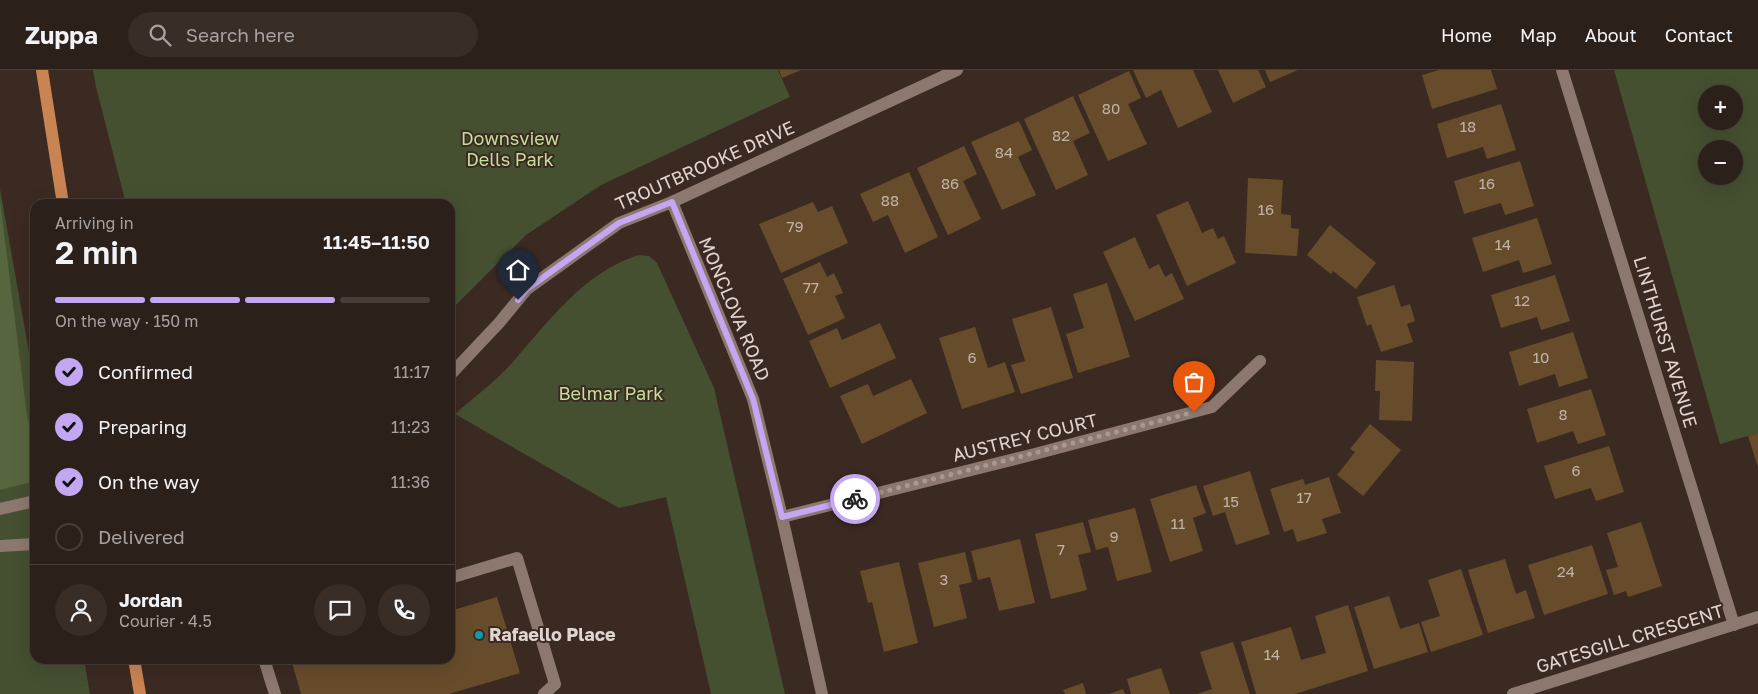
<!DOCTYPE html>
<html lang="en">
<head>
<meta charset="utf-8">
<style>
  body { margin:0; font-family:"Golos Text",sans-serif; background:#382d27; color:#f1f3f6; height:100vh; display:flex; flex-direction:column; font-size:19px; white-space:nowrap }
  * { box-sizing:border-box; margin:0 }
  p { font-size:16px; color:#a6a3a2 }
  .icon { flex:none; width:28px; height:28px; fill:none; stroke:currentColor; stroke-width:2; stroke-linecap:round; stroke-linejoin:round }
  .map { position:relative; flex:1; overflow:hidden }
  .sheet { position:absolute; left:30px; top:129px; width:425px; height:465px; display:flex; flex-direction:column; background:#2c201a; border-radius:15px; box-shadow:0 5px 20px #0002,0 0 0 1px #483e39 }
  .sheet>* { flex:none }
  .fabs { position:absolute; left:1698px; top:15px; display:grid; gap:10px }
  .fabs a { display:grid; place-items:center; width:45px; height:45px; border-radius:50%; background:#2c201a; box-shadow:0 5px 20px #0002,0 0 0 1px #483e39; font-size:25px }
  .pin { position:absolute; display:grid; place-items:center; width:42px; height:42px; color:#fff; margin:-51px -21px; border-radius:50% 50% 50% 0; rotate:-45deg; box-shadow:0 0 5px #0007 }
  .pin .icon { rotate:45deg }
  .courier { position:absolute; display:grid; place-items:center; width:50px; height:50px; margin:-25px; border:4px solid #c3a7f2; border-radius:50%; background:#fff; color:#222; box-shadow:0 1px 6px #0007 }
  .head em { font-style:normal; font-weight:600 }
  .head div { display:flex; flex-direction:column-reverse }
  .head { display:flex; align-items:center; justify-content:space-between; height:85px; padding:0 25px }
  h1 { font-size:32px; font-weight:600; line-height:38px }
  .bar { display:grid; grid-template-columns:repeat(4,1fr); gap:8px 5px; align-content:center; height:60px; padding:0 25px }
  .bar i { height:6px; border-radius:4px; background:#483e39 }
  .bar .current { background:#c3a7f2 }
  .bar p { grid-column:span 4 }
  .line { display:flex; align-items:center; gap:12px; padding:0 25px; border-top:1px solid #483e39 }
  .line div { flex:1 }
  .round { display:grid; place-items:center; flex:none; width:52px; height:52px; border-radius:26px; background:#382d27 }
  ol { padding:0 25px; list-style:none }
  li { display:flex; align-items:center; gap:15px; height:55px }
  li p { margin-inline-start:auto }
  li .icon { padding:5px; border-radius:50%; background:#c3a7f2; color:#111; stroke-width:4 }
  li:last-child { color:#a6a3a2 }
  li i { width:28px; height:28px; border:2px solid #483e39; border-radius:50% }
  header { display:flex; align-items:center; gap:30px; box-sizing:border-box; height:70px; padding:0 25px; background:#2c201a; border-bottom:1px solid #483e39 }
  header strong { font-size:24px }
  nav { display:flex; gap:28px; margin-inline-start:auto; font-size:18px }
  .search { width:350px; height:45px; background:#382d27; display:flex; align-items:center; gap:12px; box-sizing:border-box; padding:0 18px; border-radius:28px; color:#a6a3a2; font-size:19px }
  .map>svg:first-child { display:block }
</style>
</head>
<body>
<header>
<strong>Zuppa</strong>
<div class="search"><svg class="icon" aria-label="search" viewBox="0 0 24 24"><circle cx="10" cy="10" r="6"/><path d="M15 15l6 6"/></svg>Search here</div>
<nav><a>Home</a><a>Map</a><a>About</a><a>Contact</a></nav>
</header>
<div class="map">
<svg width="1758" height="624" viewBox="0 0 1758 624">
  <rect width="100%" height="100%" fill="#3b2a22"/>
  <g fill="#455031" fill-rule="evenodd">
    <polygon points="93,0 778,0 790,27 601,115 526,165 450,241 450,134 126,134 96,17"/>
    <path d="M1614 0H1758V363L1720 374ZM1706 24H1734V51H1706ZM1706 79H1734V106H1706Z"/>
    <polygon points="0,119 35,316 35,589 84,589 90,624 0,624"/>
    <path d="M638 185 649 186 657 193 714 318 785 624H711L666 427 619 438 455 344C474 327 495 312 512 293 549 251 582 204 638 185Z"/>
  </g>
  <polygon fill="#58663f" points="0,131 27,346 35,378 35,411 0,420"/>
  <g fill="#674c2c">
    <polygon points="779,0 801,0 782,8"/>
    <polygon points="1133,0 1193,0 1212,42 1178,58 1161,20 1146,28"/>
    <polygon points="1218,0 1258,0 1266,17 1233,33"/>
    <polygon points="1265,0 1298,0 1270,12"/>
    <polygon points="1439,0 1491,0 1497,19 1432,39 1422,5"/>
    <polygon points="1129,1 1141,28 1128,34 1147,74 1108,91 1078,25"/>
    <polygon points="1073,26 1090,63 1073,71 1088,105 1056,120 1024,49"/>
    <polygon points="1501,34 1516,80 1487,89 1483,77 1447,88 1437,54"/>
    <polygon points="1019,51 1032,80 1018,87 1036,125 1002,140 971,72"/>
    <polygon points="964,76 977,104 963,111 981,149 948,165 917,98"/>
    <polygon points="1520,91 1534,136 1505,145 1501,133 1464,144 1454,111"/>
    <polygon points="909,102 938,167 905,183 888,145 873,152 860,124"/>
    <polygon points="1248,108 1283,110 1281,144 1291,145 1291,158 1299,159 1297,186 1245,183"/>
    <polygon points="1188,131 1202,163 1213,158 1218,169 1224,166 1236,193 1187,216 1156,145"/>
    <polygon points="813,132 818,142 832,136 848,173 781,203 759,154"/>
    <polygon points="1537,148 1552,194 1523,203 1519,190 1483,202 1472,168"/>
    <polygon points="1330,155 1376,193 1356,219 1333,201 1331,204 1307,185"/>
    <polygon points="1135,167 1149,199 1159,194 1165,207 1172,203 1184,229 1135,251 1103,182"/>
    <polygon points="820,192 827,207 834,203 843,223 835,226 845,248 808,265 783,209"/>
    <polygon points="1555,205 1570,251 1541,260 1537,247 1501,258 1491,225"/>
    <polygon points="1107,213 1130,287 1078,303 1066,264 1084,258 1073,224"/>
    <polygon points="1394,215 1401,237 1410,234 1415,251 1407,254 1413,272 1381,282 1371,254 1367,256 1357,227"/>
    <polygon points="1051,237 1073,308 1021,324 1011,295 1025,291 1012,249"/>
    <polygon points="880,253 896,288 830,318 809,271 837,258 842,270"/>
    <polygon points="975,257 988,298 1005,292 1015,322 962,339 939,268"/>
    <polygon points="1573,262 1588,308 1559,317 1555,304 1519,316 1509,282"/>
    <polygon points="1376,290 1414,292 1412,351 1379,350 1380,321 1375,321"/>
    <polygon points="911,309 927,343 862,374 840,326 868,314 873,326"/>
    <polygon points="1591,319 1606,365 1578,374 1573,361 1537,373 1527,339"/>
    <polygon points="1370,354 1401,380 1363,426 1337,405 1355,382 1350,379"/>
    <polygon points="1758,363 1758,397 1748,366"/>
    <polygon points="1609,376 1624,422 1596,431 1591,418 1555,429 1544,396"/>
    <polygon points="1250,401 1270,464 1236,475 1225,442 1213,446 1203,416"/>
    <polygon points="1329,407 1341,443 1322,449 1327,463 1297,472 1293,459 1284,462 1270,419 1303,409 1305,415"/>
    <polygon points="1196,415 1206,443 1193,448 1203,481 1170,492 1150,429"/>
    <polygon points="1135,438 1152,502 1117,511 1108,477 1096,480 1088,450"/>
    <polygon points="1083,452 1091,482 1078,485 1087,520 1051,529 1035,464"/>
    <polygon points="1641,452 1662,516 1628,527 1626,521 1614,525 1606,500 1618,497 1607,463"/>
    <polygon points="1020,469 1035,533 999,541 990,507 978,510 971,481"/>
    <polygon points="1592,475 1608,524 1544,545 1528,495"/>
    <polygon points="965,482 972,512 959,515 967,548 934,557 918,493"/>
    <polygon points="1505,489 1516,524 1526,520 1535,548 1488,563 1468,500"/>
    <polygon points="899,492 918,573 884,582 872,532 868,533 860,501"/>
    <polygon points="1461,499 1483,565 1431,582 1421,552 1440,546 1428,510"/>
    <polygon points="1389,526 1400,559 1419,553 1428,582 1374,599 1354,537"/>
    <polygon points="497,527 520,603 449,624 301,624 291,589 450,589 450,541"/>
    <polygon points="1348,535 1368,601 1295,624 1256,624 1241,572 1291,557 1301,590 1326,583 1315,546"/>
    <polygon points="1233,572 1250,624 1197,624 1212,619 1200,582"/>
    <polygon points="1161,598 1170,624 1131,624 1127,609"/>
    <polygon points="1083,613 1086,624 1065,624 1063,620"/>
    <polygon points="1123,619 1125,624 1109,624"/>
  </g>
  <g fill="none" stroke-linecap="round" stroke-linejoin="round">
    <g stroke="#8d786f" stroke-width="12">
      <polyline points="1562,0 1734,555"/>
      <polyline points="672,132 753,329 782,447 822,624"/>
      <polyline points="450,305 499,253 527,219 619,153 672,132 957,0"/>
      <polyline points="0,439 35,431"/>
      <polyline points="782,447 1031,385 1212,337 1260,291"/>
      <polyline points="0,476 35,474"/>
      <polyline points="450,508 517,488 555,614 544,624"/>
      <polyline points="264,589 275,624"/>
      <polyline points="1513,624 1758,547"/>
    </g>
    <g stroke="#ca8453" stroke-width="12">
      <polyline points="42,0 63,134"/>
      <polyline points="134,589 140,624"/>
    </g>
  </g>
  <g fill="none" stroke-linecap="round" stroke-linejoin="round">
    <polyline stroke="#a79993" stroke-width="5" stroke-dasharray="0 9" points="855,429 1194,342"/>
    <polyline stroke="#c3a7f2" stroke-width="6" points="518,230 527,219 619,153 672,132 753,329 782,447 855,429"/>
  </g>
  <circle fill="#0f9aa8" stroke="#3b2a22" stroke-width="2" cx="479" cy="565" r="5"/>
  <g text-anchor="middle" stroke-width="4" stroke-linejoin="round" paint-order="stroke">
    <g font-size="15" fill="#c2b3a7">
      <text x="1111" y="44">80</text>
      <text x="1468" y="62">18</text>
      <text x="1061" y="71">82</text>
      <text x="1004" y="88">84</text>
      <text x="950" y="119">86</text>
      <text x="1487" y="119">16</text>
      <text x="890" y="136">88</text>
      <text x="1266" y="145">16</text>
      <text x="795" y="162">79</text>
      <text x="1503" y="180">14</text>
      <text x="811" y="223">77</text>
      <text x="1522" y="236">12</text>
      <text x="972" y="293">6</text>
      <text x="1541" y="293">10</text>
      <text x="1563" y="350">8</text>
      <text x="1576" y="406">6</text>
      <text x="1304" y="433">17</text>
      <text x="1231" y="437">15</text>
      <text x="1178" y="459">11</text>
      <text x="1114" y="472">9</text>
      <text x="1061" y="485">7</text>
      <text x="1566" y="507">24</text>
      <text x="944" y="515">3</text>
      <text x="1272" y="590">14</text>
    </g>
    <g font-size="18" fill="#c6de9c" stroke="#3b2a22">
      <text x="510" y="75">Downsview<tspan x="510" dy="21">Dells Park</tspan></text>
      <text x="611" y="330">Belmar Park</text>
    </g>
    <g font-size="18" fill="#e1d5d0" stroke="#3b2a22">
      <text transform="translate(705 96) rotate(-24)" y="6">TROUTBROOKE DRIVE</text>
      <text transform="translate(734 239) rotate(67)" y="6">MONCLOVA ROAD</text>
      <text transform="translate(1665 272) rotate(73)" y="6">LINTHURST AVENUE</text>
      <text transform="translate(1025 368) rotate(-14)" y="6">AUSTREY COURT</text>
      <text transform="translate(1630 569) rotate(-17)" y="6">GATESGILL CRESCENT</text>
    </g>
    <g font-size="18" font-weight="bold" fill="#e1d5d0" stroke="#3b2a22" text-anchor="start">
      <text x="489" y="571">Rafaello Place</text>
    </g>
  </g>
</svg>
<div class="fabs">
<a>+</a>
<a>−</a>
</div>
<div class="pin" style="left:1194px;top:342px;background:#ea580c"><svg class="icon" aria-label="bag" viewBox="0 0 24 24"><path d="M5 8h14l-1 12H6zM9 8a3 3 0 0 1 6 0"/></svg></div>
<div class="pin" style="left:518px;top:230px;background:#1f2937"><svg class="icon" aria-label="home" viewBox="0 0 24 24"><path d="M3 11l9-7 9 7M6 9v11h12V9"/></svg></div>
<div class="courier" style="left:855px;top:429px"><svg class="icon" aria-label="bike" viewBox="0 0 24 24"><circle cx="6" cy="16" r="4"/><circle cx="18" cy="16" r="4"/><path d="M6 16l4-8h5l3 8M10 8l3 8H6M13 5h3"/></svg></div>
<section class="sheet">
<div class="head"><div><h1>2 min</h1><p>Arriving in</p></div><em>11:45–11:50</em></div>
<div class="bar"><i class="current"></i><i class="current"></i><i class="current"></i><i></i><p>On the way · 150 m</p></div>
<ol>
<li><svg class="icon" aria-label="check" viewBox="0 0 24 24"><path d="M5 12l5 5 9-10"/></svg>Confirmed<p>11:17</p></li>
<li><svg class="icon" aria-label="check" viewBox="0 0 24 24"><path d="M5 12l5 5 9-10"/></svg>Preparing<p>11:23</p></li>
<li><svg class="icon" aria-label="check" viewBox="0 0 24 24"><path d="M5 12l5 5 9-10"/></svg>On the way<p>11:36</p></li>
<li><i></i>Delivered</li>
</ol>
<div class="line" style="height:90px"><a class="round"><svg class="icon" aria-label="person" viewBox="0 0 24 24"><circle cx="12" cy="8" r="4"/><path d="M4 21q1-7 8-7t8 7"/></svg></a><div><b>Jordan</b><p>Courier · 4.5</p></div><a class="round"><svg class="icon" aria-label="chat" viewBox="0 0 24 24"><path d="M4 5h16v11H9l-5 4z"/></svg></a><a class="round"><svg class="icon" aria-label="phone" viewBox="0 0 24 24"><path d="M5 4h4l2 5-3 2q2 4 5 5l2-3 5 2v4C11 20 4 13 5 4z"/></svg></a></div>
</section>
</div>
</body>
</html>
